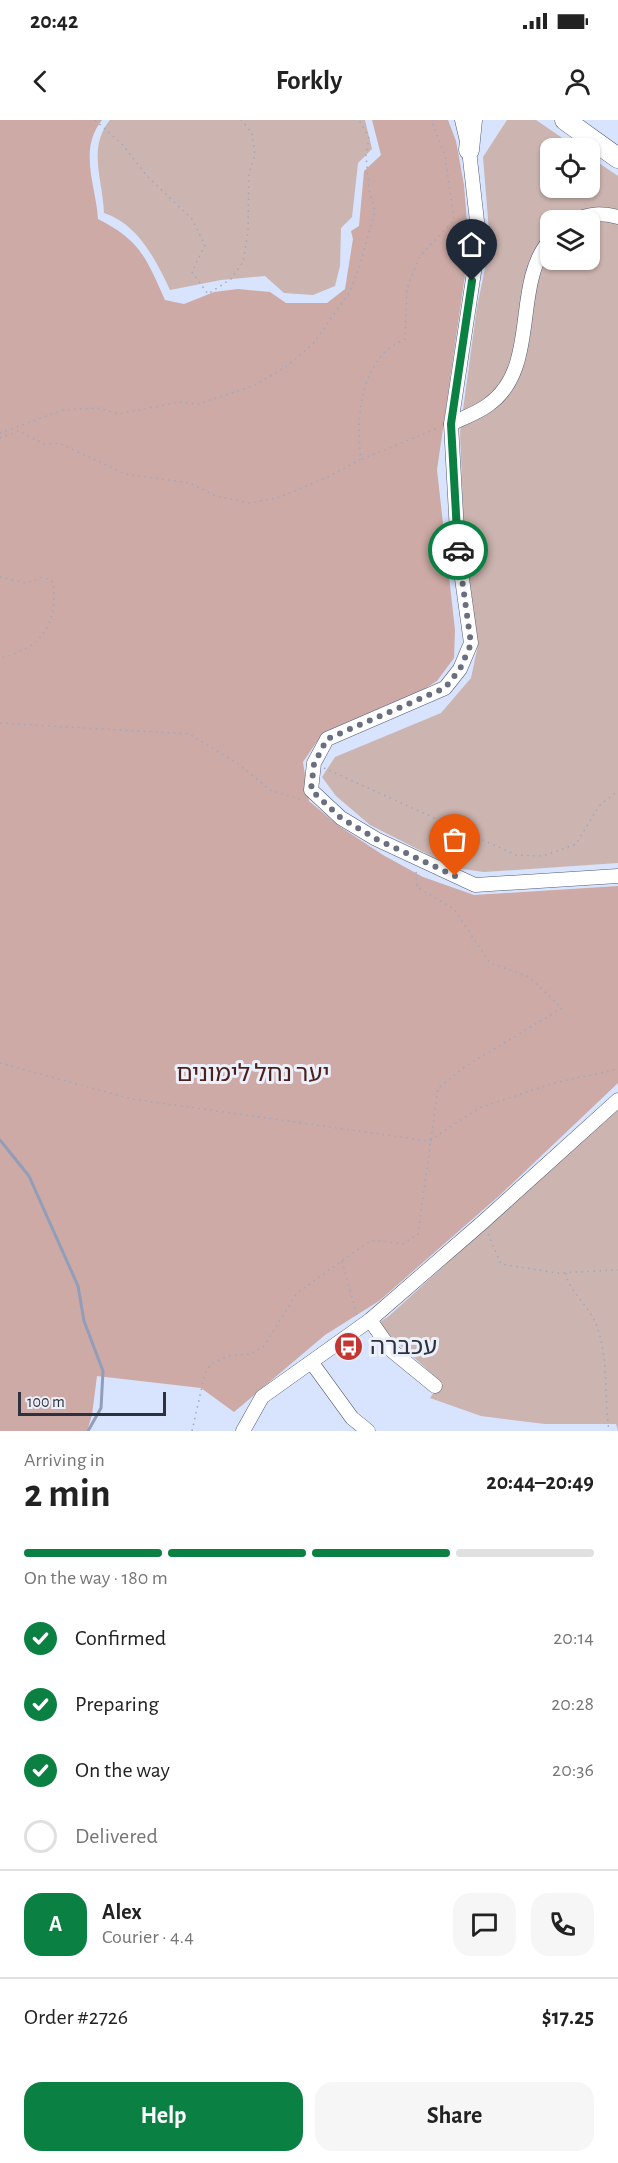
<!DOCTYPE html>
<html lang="en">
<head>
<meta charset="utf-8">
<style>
  body { margin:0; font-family:"Alegreya Sans","Noto Sans Hebrew",sans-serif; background:#f6f6f6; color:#222; height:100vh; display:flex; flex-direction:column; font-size:22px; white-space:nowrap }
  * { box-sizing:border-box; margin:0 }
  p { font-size:20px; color:#767676 }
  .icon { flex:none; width:33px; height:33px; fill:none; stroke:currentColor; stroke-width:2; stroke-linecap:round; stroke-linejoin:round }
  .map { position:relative; height:1311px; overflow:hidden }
  .drawer { display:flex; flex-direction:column; background:#fff; flex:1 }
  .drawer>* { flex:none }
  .fabs { position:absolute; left:540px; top:18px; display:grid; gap:12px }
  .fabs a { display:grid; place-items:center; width:60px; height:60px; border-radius:12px; background:#fff; box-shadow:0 2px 4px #0004; font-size:30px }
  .scale { position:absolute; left:18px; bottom:15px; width:148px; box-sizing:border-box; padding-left:6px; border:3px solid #2d313b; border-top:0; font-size:16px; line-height:21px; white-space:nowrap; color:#2d313b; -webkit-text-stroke:4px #ecf0fb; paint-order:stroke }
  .pin { position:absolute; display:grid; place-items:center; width:51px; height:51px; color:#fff; margin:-62px -26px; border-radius:50% 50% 50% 0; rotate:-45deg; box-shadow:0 0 6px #0007 }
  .pin .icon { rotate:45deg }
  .courier { position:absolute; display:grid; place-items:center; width:60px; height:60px; margin:-30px; border:4px solid #0b8043; border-radius:50%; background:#fff; color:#222; box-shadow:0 2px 8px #0007 }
  .headline em { font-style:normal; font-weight:700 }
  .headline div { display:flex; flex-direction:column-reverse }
  .headline { display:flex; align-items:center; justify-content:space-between; height:102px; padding:0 24px }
  h1 { font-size:39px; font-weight:700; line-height:45px }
  .bar { display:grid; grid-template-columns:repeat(4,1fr); gap:9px 6px; align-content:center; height:72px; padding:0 24px }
  .bar i { height:8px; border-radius:4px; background:#e0e0e0 }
  .bar .on { background:#0b8043 }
  .bar p { grid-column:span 4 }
  .line { display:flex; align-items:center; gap:15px; padding:0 24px; border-top:2px solid #e0e0e0 }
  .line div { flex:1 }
  .round { display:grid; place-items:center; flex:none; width:63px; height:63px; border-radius:18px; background:#f6f6f6 }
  ol { padding:0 24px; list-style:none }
  li { display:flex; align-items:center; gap:18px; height:66px }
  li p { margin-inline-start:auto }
  li .icon { padding:6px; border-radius:50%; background:#0b8043; color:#fff; stroke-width:4 }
  li:last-child { color:#767676 }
  li i { width:33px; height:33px; border:3px solid #e0e0e0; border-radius:50% }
  .action { display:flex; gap:12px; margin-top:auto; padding:12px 24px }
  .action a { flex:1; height:69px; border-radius:18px; background:#0b8043; color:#fff; font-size:24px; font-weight:700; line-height:69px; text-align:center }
  .action a+a { background:#f6f6f6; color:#222 }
  .status { display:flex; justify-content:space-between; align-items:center; height:42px; padding:0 30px; background:#fff; direction:ltr }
  .status svg { height:16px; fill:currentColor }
  header { display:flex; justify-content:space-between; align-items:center; height:78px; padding:0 24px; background:#fff; font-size:27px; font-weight:700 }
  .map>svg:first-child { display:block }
</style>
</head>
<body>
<div class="status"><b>20:42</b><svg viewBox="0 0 49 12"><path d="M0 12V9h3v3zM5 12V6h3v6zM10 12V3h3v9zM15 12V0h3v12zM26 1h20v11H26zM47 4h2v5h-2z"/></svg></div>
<header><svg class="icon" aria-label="back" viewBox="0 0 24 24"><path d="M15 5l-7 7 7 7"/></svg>Forkly<svg class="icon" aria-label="person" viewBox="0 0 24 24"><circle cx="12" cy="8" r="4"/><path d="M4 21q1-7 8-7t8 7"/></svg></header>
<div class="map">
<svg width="618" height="1311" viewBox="0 0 618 1311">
  <rect width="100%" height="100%" fill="#d8e3fd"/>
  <g fill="#ccb4b0" fill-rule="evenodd">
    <path d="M110 0H365L372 29 358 43 352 97 341 108 340 146 335 166 313 175 284 173 265 156 221 160 170 170C156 140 138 104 104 93 103 60 87 28 110 0Z"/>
    <path d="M507 0H536L577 28H550V68H590V37L618 56V743L484 752 455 748 370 705 336 676 322 657 335 637 441 593 471 558 478 525 464 415 460 312 477 187 490 124 483 37ZM550 100H590V140H550Z"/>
    <polygon points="618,987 618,1311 616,1304 545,1304 481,1296 430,1278 441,1262 377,1204 389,1196"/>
  </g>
  <path fill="#cdaaa5" d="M0 0H102C78 30 96 65 98 99 141 121 146 138 165 180L184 184 214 172 238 169 270 172 286 183H327L345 169 353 119 351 111 359 106 364 51 381 35 372 0H448L456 21 464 65 469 127 437 350 455 510 454 538 437 561 394 588 322 614 303 642 309 681 339 706 383 735 423 757 474 775 618 766V963L500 1075 379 1181 325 1215 234 1292 201 1268 97 1256 92 1295 87 1311H0Z"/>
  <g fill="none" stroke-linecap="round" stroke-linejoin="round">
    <polyline stroke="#929eb9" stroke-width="3" points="0,1020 29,1056 78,1166 84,1201 103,1251 101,1288 88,1311"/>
    <defs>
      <g id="minor">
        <polyline points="462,0 469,30 479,119 451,304 458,430 471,523 460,549 445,568 327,619 314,643 311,670 341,698 376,719 475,765 618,756"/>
        <path d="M575 100C590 93 602 93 618 97"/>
        <path d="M451 304C463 298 477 293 488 285 541 248 511 165 550 120"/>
        <polyline points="370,1200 391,1230 435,1266"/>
        <polyline points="312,1243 352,1298 368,1311"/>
        <polyline points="243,1311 262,1277 370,1200 483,1102 618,980"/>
      </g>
      <g id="highway">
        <polyline points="565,0 618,38"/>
        <polyline points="469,30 472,0"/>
      </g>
    </defs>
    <use href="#minor" stroke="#525b71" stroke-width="15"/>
    <use href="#highway" stroke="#525b71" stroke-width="21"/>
    <g stroke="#9fa8bd" stroke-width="1.5" stroke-dasharray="1.5 4.5" stroke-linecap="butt">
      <polyline points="95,0 123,25 147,56 192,99 205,125 192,152 208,174 231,159 243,142 248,112 249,53 255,35 252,13 241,0"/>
      <polyline points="0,313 63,290 98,288 119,294 180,282 199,284 255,265 287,246 313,224 349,173 359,148 375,91 369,70 366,35 369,18 359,0"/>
      <path d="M0 318 19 311 44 324 59 323 125 354 190 363 216 376 250 383 280 377 330 356 361 339C357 304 358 264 382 235 387 228 398 223 405 219L407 168 420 136 454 100 445 35 431 0"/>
      <polyline points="362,339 438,308"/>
      <path d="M0 457 26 463 43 457 53 462C58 505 42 528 0 538"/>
      <polyline points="0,603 189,614 240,645 270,670 302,680"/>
      <polyline points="324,648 516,735 543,736 576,724 599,686 618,671"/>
      <polyline points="0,943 132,979 429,1021 479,988 554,963 618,949"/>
      <polyline points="488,1114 501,1144 557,1153 618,1150"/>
      <polyline points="342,1141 357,1195"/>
      <path d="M566 1153C567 1169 590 1187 596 1204 609 1237 604 1277 609 1311"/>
      <polyline points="192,1311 205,1253 212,1243 229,1236 250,1234 264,1226 297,1173 367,1123 375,1120 403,1124 418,1114 438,968 466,946 562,888 529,857 490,843 454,789 417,767 416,751"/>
    </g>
    <use href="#minor" stroke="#fff" stroke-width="14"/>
    <use href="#highway" stroke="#fff" stroke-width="20"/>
  </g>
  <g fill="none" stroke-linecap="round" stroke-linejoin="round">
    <polyline stroke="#696f7f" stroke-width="6" stroke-dasharray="0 10.8" points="455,756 376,719 341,698 311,670 314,644 327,619 445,568 460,549 471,524 458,430"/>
    <polyline stroke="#0b8043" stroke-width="8" points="458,430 451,304 472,161"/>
  </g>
  <defs>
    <symbol id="bus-disc" viewBox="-11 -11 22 22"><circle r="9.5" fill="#c43631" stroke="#ecf0fb"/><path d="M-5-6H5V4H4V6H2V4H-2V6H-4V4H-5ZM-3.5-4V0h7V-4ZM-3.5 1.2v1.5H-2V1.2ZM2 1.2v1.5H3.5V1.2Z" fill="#fff"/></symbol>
  </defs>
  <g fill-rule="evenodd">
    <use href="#bus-disc" x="332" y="1210" width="33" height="33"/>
  </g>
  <g text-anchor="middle" stroke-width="6" stroke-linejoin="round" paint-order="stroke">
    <g font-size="24" fill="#4d1e1a" stroke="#ecf0fb">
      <text x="253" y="961">יער נחל לימונים</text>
    </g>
    <g font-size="24" fill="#2d313b" stroke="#ecf0fb" text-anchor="start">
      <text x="370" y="1234">עכברה</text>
    </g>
  </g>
</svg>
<div class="fabs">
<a><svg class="icon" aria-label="locate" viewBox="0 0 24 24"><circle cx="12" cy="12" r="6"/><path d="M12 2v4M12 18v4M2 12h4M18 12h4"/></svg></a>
<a><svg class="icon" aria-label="layers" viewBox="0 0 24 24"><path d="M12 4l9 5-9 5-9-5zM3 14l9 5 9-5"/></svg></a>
</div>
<div class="scale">100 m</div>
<div class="pin" style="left:455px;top:756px;background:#ea580c"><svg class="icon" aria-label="bag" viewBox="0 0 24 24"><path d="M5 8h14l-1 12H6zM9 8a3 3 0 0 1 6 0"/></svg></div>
<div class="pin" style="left:472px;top:161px;background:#1f2937"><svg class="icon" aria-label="home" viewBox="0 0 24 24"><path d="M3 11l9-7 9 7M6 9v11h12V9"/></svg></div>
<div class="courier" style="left:458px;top:430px"><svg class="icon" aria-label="car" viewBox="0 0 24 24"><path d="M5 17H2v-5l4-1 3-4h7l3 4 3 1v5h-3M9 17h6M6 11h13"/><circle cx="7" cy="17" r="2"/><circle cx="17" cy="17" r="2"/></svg></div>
</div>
<section class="drawer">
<div class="headline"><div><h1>2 min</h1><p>Arriving in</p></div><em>20:44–20:49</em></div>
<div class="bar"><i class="on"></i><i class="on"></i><i class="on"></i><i></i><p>On the way · 180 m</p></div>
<ol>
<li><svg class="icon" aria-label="check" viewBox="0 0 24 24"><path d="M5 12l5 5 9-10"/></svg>Confirmed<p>20:14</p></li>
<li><svg class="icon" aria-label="check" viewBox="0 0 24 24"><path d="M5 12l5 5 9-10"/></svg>Preparing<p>20:28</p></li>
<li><svg class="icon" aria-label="check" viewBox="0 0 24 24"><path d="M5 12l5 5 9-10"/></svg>On the way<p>20:36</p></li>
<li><i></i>Delivered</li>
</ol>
<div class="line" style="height:108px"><b class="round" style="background:#0b8043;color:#fff">A</b><div><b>Alex</b><p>Courier · 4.4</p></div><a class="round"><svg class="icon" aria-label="chat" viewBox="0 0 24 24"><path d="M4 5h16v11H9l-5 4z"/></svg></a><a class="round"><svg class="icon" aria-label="phone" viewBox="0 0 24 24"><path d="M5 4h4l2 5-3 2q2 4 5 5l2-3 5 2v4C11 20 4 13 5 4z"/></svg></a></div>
<div class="line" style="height:78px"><div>Order #2726</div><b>$17.25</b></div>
<div class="action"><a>Help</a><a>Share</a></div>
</section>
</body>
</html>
